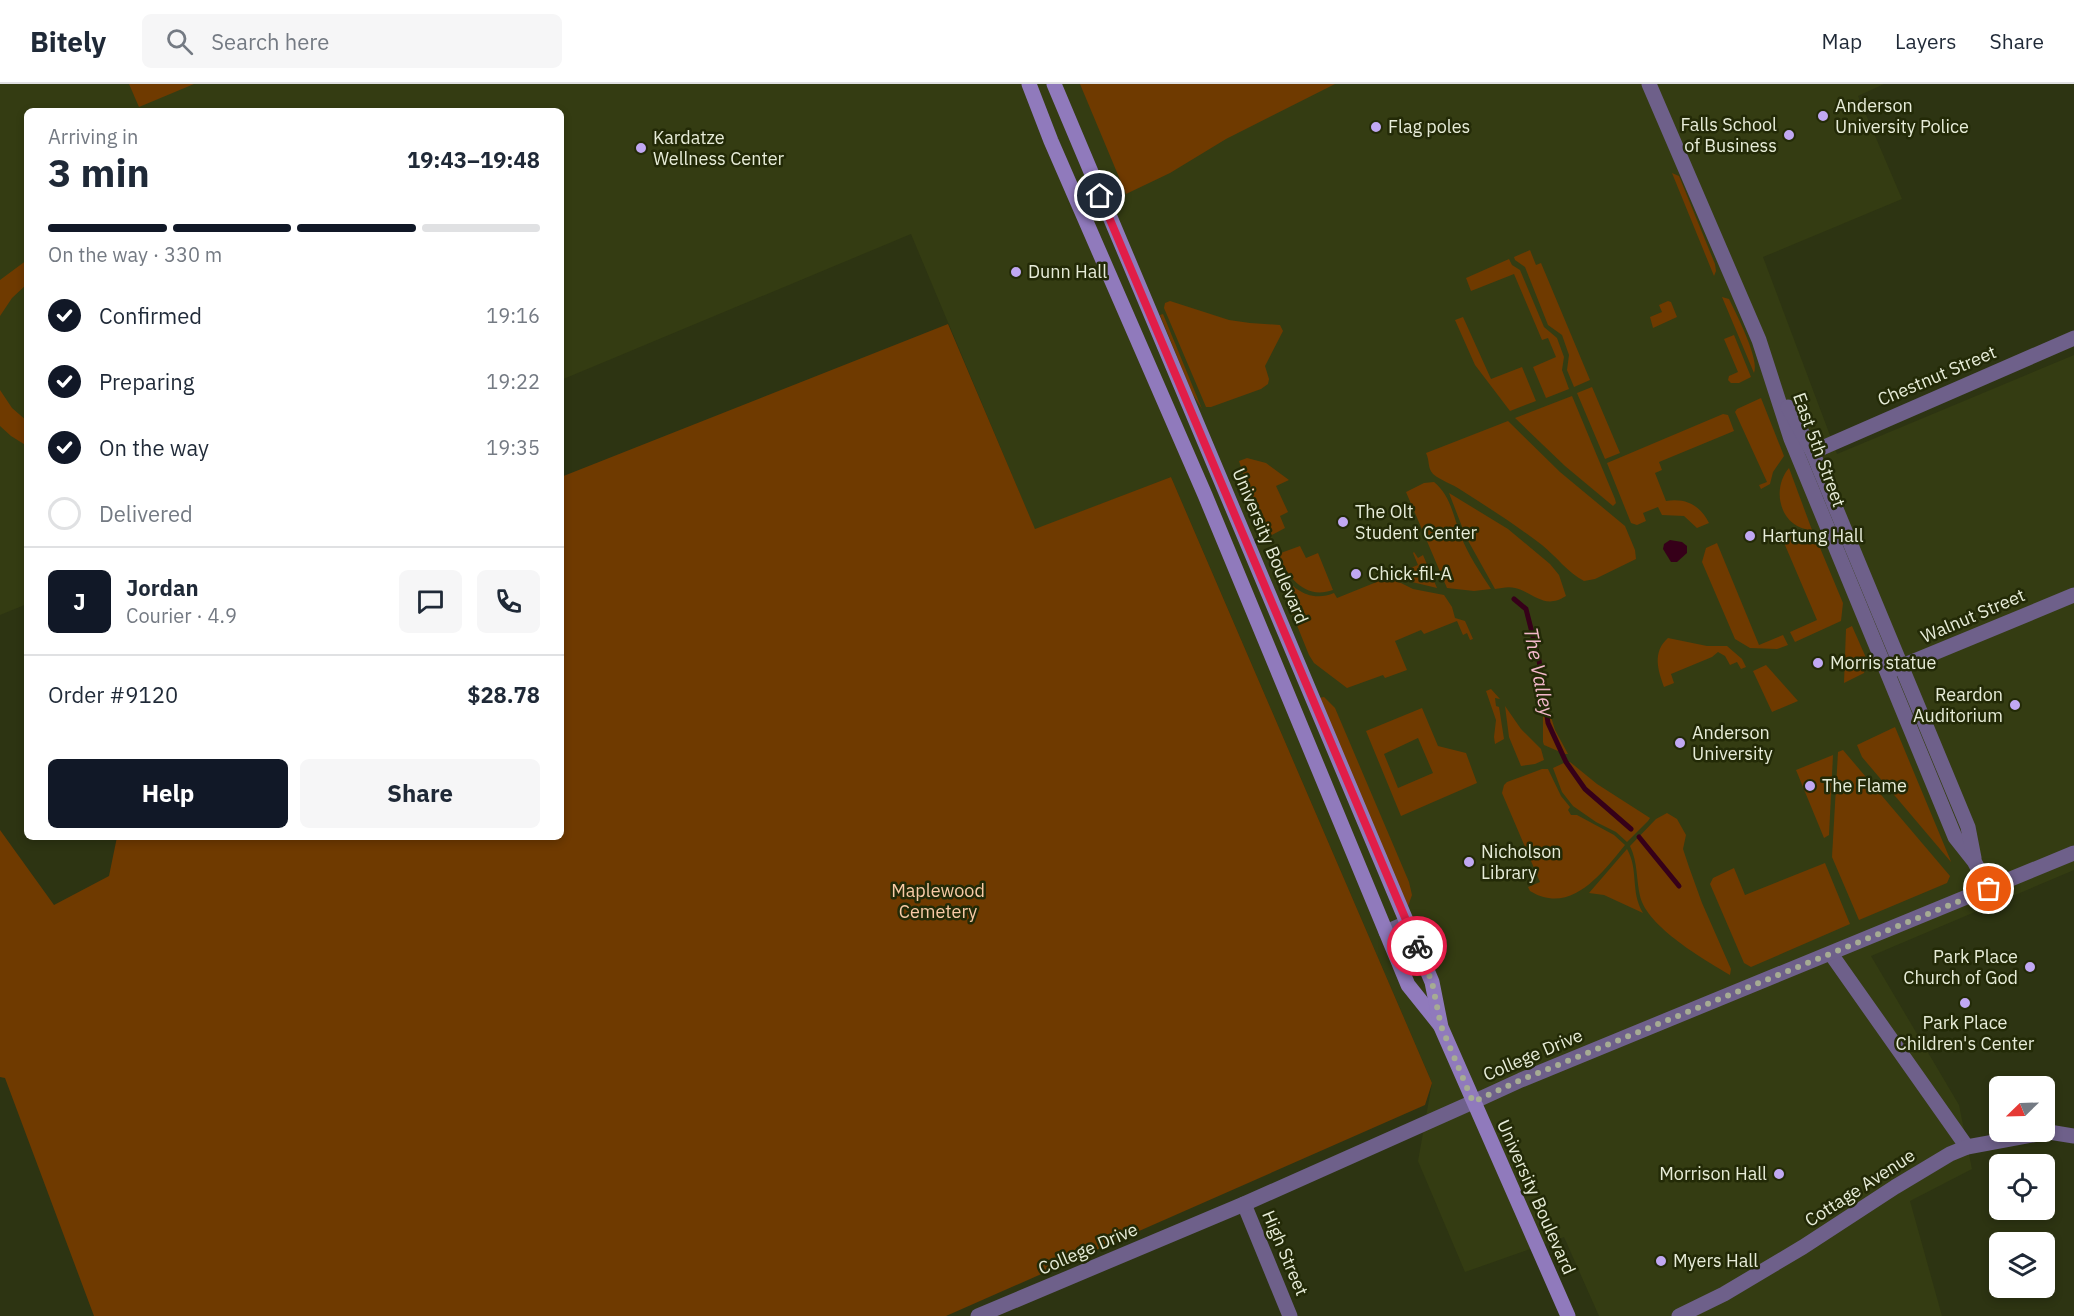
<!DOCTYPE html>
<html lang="en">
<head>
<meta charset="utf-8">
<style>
  body { margin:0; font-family:"IBM Plex Sans",sans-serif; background:#f6f6f7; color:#1f2937; height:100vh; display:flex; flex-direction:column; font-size:22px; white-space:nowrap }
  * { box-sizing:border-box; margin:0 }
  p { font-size:20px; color:#747a83 }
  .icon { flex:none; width:33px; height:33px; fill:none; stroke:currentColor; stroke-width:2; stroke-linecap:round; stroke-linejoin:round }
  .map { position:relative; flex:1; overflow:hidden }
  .drawer { position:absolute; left:24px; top:24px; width:540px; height:732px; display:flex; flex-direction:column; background:#fff; border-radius:9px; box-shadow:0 3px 9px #0003 }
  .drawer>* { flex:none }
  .needle { width:39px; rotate:247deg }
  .controls { position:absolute; left:1989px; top:992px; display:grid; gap:12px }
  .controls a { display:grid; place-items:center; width:66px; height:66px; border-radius:9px; background:#fff; box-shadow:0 3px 9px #0003; font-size:30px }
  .pin { position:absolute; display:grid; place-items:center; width:51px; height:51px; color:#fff; margin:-26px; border:3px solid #fff; border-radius:50%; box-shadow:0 2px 6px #0007 }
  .courier { position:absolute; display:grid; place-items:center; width:60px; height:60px; margin:-30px; border:4px solid #e11d48; border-radius:50%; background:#fff; color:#222; box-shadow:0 2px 8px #0007 }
  .summary em { font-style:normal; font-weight:800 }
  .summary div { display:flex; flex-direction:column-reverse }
  .summary { display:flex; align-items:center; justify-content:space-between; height:102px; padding:0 24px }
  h1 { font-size:39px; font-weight:800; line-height:45px }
  .bar { display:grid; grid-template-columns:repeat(4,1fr); gap:9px 6px; align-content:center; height:72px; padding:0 24px }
  .bar i { height:8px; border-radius:4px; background:#e0e1e3 }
  .bar .selected { background:#111827 }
  .bar p { grid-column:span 4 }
  .line { display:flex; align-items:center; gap:15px; padding:0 24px; border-top:2px solid #e0e1e3 }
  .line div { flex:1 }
  .round { display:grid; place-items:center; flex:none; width:63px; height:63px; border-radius:9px; background:#f6f6f7 }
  ol { padding:0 24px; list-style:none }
  li { display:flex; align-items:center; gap:18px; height:66px }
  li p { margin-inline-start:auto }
  li .icon { padding:6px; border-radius:50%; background:#111827; color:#fff; stroke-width:4 }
  li:last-child { color:#747a83 }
  li i { width:33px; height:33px; border:3px solid #e0e1e3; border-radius:50% }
  .button { display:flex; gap:12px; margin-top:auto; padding:12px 24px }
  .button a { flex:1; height:69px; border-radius:9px; background:#111827; color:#fff; font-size:24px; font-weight:800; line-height:69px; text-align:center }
  .button a+a { background:#f6f6f7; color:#1f2937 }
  header { display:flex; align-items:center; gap:36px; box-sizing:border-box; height:84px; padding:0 30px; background:#fff; border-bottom:2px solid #e0e1e3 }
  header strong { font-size:28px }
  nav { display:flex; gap:33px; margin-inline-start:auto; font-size:21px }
  .search { width:420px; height:54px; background:#f6f6f7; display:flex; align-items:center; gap:15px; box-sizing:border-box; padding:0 21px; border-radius:9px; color:#747a83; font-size:22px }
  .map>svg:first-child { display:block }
</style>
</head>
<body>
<header>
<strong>Bitely</strong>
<div class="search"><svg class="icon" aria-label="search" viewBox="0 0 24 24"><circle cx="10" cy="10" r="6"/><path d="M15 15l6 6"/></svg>Search here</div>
<nav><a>Map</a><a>Layers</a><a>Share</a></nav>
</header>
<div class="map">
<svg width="2074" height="1232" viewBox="0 0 2074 1232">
  <rect width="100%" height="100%" fill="#2d3412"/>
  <polygon fill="#343c12" points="0,0 1884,0 1858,12 1902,115 1763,173 1837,370 2074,271 2074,786 1871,872 1959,1021 1972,1085 1910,1117 1942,1232 1599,1232 1564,1153 1465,1188 1418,1077 1432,999 1171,393 1035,446 911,150 561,296 561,27 27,27 27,520 0,531"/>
  <g fill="#6f3a00" fill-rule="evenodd">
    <polygon points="129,0 194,0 139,23"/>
    <polygon points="1080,0 1335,0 1226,55 1170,89 1126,110"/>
    <polygon points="1672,89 1679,92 1715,180 1716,187 1714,192"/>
    <polygon points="1530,166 1536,181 1541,179 1590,296 1574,303 1567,286 1569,271 1562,251 1548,241 1525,183 1515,176 1514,173"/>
    <polygon points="1509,175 1512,181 1520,186 1544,243 1557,254 1564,273 1562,286 1569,305 1546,314 1533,283 1556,273 1548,254 1542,256 1514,190 1471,207 1466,194"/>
    <polygon points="27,176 27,200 12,214 0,232 0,196"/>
    <path d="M1722 213 1729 215C1736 229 1760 276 1754 289Z"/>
    <polygon points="1170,217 1229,236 1250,239 1280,241 1283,247 1265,282 1269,295 1268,300 1261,305 1211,323 1206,323 1164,224 1165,219"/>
    <polygon points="1668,217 1671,218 1677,233 1653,244 1650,233 1662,228 1659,221"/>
    <polygon points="1163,230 1202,325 1192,309 1160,231"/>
    <polygon points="1463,233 1491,295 1522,283 1536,317 1510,327 1475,281 1455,236"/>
    <polygon points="948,240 1035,445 1171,393 1432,999 1425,1021 946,1232 94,1232 5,994 0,993 0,746 54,821 109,792 117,753 561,753 561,393"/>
    <polygon points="1734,251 1751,293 1739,299 1731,299 1728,296 1729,292 1738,288 1724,255"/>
    <polygon points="1592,303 1620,369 1605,375 1577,309"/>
    <polygon points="0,306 12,324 27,337 27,362 11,352 0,342"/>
    <polygon points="1572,312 1615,415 1616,419 1613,422 1565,382 1515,334"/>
    <polygon points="1761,314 1784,372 1773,388 1770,400 1761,405 1759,401 1767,398 1735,328 1737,325"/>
    <path d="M1723 330 1728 331 1734 347 1659 378 1662 386 1655 389 1666 417C1686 414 1700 421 1709 439L1697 444 1684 432 1662 431 1658 423 1643 429 1646 437 1637 441 1631 439 1607 379Z"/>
    <path d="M1508 337 1560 388 1625 442 1635 466 1636 475 1595 495 1584 497C1568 489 1556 472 1542 461 1516 441 1489 424 1461 406 1453 400 1441 397 1433 390 1427 383 1430 377 1426 369Z"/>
    <polygon points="1247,374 1266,379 1289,396 1276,402 1288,428 1280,432 1285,444 1268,453 1248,405 1239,377"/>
    <path d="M1789 384 1812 446C1781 445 1770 406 1789 384Z"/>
    <path d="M1434 398C1451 412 1453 432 1461 452 1467 469 1481 490 1491 505L1474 507 1447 504 1406 408 1424 399Z"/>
    <path d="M1449 409 1508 445 1550 480 1559 491 1566 512C1544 526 1535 509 1515 504 1509 502 1501 504 1495 505L1466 453Z"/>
    <polygon points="1790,450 1799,454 1818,459 1843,519 1841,537 1795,558 1790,548 1817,536 1782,454"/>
    <polygon points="1717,459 1759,561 1783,551 1788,561 1777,565 1750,564 1735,555 1702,478 1706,464"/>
    <path d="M1300 462 1306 474 1318 469 1333 506C1304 516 1288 493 1278 470Z"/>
    <polygon points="1414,468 1418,474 1423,471 1437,504 1412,498 1396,490 1418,481 1413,469"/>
    <path d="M1280 486C1291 505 1311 519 1334 509L1337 514 1389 493 1413 505 1444 511 1452 523 1455 534 1465 537 1473 555 1470 556 1467 549 1463 551 1457 537 1424 550 1421 546 1395 557 1407 586 1385 594 1383 591 1347 604 1314 579 1309 571 1279 497Z"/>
    <polygon points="1852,542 1867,576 1864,589 1844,599 1846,545"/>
    <path d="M1668 554 1707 562H1727L1742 575 1746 583 1741 585 1737 578 1730 581 1725 572 1718 568 1712 573 1671 590 1674 599 1664 603C1658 586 1652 568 1668 554Z"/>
    <polygon points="1766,581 1798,617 1772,628 1753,587"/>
    <polygon points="1491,605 1500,615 1495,614 1496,622 1499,623 1504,655 1495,660 1494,653 1496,636 1486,607"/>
    <polygon points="1543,607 1555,646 1568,670 1565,670 1544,661 1543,658"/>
    <polygon points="1324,613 1335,624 1409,798 1412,811 1407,825 1319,614"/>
    <polygon points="1505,622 1521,645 1541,665 1544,676 1535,680 1521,682 1509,653"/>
    <path d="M1422 624 1438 662 1466 669 1477 699 1401 732 1366 647ZM1418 654 1433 689 1398 704 1384 670Z"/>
    <polygon points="1895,643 1950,775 1951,778 1862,673 1857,661"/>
    <polygon points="1843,666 1950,792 1947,799 1859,836 1832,773 1838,668"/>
    <polygon points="1833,671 1829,751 1824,754 1796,686"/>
    <polygon points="1566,678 1570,678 1597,700 1650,734 1648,737 1627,758 1616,748 1596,738 1573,722 1562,708 1553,684"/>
    <path d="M1542 685H1548L1561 712 1570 723 1568 726 1571 731H1577L1614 751 1625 761C1602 789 1571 832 1530 807L1528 803 1540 798 1502 709 1504 701 1507 698Z"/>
    <path d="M1667 729 1677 735 1686 751 1683 765 1689 783 1702 819 1731 885 1730 891C1705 876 1647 843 1640 812 1636 795 1638 779 1630 762L1656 735Z"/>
    <path d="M1627 765C1639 786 1630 807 1643 829L1604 811 1589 809Z"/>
    <polygon points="1825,779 1850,840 1751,883 1744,879 1710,800 1713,794 1734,784 1745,811"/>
  </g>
  <polygon fill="#360019" points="1670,456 1682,458 1687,462 1687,469 1677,478 1671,478 1663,465 1664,460"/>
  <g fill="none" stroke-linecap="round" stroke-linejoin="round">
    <g stroke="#360019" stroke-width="5">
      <polyline points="1514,515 1526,525 1539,576 1548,639 1566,678 1585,705 1631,745"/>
      <polyline points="1639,753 1679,802"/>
    </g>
    <g stroke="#6e608a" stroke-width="15">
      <polyline points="1649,0 1759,256 1791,355 1955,753 1974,777 1989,805"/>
      <polyline points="1788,323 1812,367 1968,743 1974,774"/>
      <polyline points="1815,367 2074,254"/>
      <polyline points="1895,585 2074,511"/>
      <polyline points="1386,848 1407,839"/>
      <polyline points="1831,870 1967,1063"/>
      <polyline points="1244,1120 1290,1232"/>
      <polyline points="978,1232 1244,1120 1473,1018"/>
      <polyline points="1679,1232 1724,1210 1803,1163 1895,1103 1950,1070 1967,1063 2049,1048 2074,1052"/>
    </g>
    <polyline stroke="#6e608a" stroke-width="15" points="1473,1018 1521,996 2074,769"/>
    <g stroke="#907abc" stroke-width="15">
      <polyline points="1029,0 1051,57 1205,411 1408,901 1440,941"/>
      <polyline points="1054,0 1432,898 1441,943 1568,1232"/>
    </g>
  </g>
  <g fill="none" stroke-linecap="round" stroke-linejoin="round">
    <polyline stroke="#a6ac93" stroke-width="6" stroke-dasharray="0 10.8" points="1417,862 1432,898 1441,942 1473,1018 1521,996 1989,805"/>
    <polyline stroke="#e11d48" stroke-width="8" points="1100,112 1417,862"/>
  </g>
  <g fill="#c1a8f3" stroke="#232a07" stroke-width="2">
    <circle cx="1823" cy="32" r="6"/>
    <circle cx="1376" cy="43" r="6"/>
    <circle cx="1789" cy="51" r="6"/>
    <circle cx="641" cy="64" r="6"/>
    <circle cx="1016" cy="188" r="6"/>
    <circle cx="1343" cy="438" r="6"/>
    <circle cx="1750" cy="452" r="6"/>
    <circle cx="1356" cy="490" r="6"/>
    <circle cx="1818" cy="579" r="6"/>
    <circle cx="2015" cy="621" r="6"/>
    <circle cx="1680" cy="659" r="6"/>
    <circle cx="1810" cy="702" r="6"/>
    <circle cx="1469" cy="778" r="6"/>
    <circle cx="2030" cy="883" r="6"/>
    <circle cx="1965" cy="919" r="6"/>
    <circle cx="1779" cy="1090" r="6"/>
    <circle cx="1661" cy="1177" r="6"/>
  </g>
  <g text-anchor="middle" stroke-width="5" stroke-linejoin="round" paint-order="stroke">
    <g font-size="18" fill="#e7ecd8" stroke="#232a07" text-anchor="start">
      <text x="1835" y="28">Anderson<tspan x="1835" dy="21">University Police</tspan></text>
      <text x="1777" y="47" text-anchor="end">Falls School<tspan x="1777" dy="21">of Business</tspan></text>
      <text x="1388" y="49">Flag poles</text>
      <text x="653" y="60">Kardatze<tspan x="653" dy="21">Wellness Center</tspan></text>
      <text x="1028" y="194">Dunn Hall</text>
      <text x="1355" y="434">The Olt<tspan x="1355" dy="21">Student Center</tspan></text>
      <text x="1762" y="458">Hartung Hall</text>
      <text x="1368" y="496">Chick-fil-A</text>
      <text x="1830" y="585">Morris statue</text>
      <text x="2003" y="617" text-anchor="end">Reardon<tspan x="2003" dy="21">Auditorium</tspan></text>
      <text x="1692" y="655">Anderson<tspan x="1692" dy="21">University</tspan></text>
      <text x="1822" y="708">The Flame</text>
      <text x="1481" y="774">Nicholson<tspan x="1481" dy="21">Library</tspan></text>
      <text x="2018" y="879" text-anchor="end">Park Place<tspan x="2018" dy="21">Church of God</tspan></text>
      <text x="1965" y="945" text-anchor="middle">Park Place<tspan x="1965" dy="21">Children's Center</tspan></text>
      <text x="1767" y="1096" text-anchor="end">Morrison Hall</text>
      <text x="1673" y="1183">Myers Hall</text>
    </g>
    <g font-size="18" fill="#e7ecd8" stroke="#232a07">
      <text transform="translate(1937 292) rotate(-23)" y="6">Chestnut Street</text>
      <text transform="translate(1819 366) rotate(70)" y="6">East 5th Street</text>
      <text transform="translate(1270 462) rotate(67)" y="6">University Boulevard</text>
      <text transform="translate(1973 532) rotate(-23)" y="6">Walnut Street</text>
      <text transform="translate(1533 971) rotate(-23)" y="6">College Drive</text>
      <text transform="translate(1860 1104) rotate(-33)" y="6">Cottage Avenue</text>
      <text transform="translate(1536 1113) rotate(66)" y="6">University Boulevard</text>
      <text transform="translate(1088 1165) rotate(-23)" y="6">College Drive</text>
      <text transform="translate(1285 1169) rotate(67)" y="6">High Street</text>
    </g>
    <g font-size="18" fill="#f9cba7" stroke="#232a07">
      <text x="938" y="813">Maplewood<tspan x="938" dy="21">Cemetery</tspan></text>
    </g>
    <g font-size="20" font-style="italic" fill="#f3b8ca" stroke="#232a07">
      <text transform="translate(1539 588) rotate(79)" y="7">The Valley</text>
    </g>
  </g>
</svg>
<div class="controls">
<a><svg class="needle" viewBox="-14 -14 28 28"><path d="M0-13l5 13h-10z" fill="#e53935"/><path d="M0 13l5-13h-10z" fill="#747a83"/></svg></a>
<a><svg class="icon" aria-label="locate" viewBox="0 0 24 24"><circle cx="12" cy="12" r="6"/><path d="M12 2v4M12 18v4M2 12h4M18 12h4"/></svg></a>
<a><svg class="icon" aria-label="layers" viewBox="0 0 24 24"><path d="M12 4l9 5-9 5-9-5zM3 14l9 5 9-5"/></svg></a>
</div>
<div class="pin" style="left:1989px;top:805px;background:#ea580c"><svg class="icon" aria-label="bag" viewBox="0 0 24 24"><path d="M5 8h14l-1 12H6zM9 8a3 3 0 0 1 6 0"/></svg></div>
<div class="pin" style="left:1100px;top:112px;background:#1f2937"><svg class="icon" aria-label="home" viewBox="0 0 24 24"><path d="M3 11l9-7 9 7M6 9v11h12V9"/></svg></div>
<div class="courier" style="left:1417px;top:862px"><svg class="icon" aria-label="bike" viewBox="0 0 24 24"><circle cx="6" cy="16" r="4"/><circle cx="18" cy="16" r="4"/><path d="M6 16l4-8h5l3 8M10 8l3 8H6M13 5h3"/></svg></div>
<section class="drawer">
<div class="summary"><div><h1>3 min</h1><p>Arriving in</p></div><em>19:43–19:48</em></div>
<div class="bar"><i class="selected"></i><i class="selected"></i><i class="selected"></i><i></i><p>On the way · 330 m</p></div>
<ol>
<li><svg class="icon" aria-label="check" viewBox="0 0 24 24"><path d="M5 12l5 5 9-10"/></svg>Confirmed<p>19:16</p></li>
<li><svg class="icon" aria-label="check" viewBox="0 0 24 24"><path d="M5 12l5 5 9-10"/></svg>Preparing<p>19:22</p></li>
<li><svg class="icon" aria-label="check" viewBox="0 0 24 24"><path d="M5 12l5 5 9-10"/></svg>On the way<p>19:35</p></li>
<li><i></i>Delivered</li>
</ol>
<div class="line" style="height:108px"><b class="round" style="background:#111827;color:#fff">J</b><div><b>Jordan</b><p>Courier · 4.9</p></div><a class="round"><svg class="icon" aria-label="chat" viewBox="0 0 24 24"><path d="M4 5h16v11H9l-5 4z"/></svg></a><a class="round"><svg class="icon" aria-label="phone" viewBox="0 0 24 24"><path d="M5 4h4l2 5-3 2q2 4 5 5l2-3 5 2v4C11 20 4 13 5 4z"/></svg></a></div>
<div class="line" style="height:78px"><div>Order #9120</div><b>$28.78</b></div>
<div class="button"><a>Help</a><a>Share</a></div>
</section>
</div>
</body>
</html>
